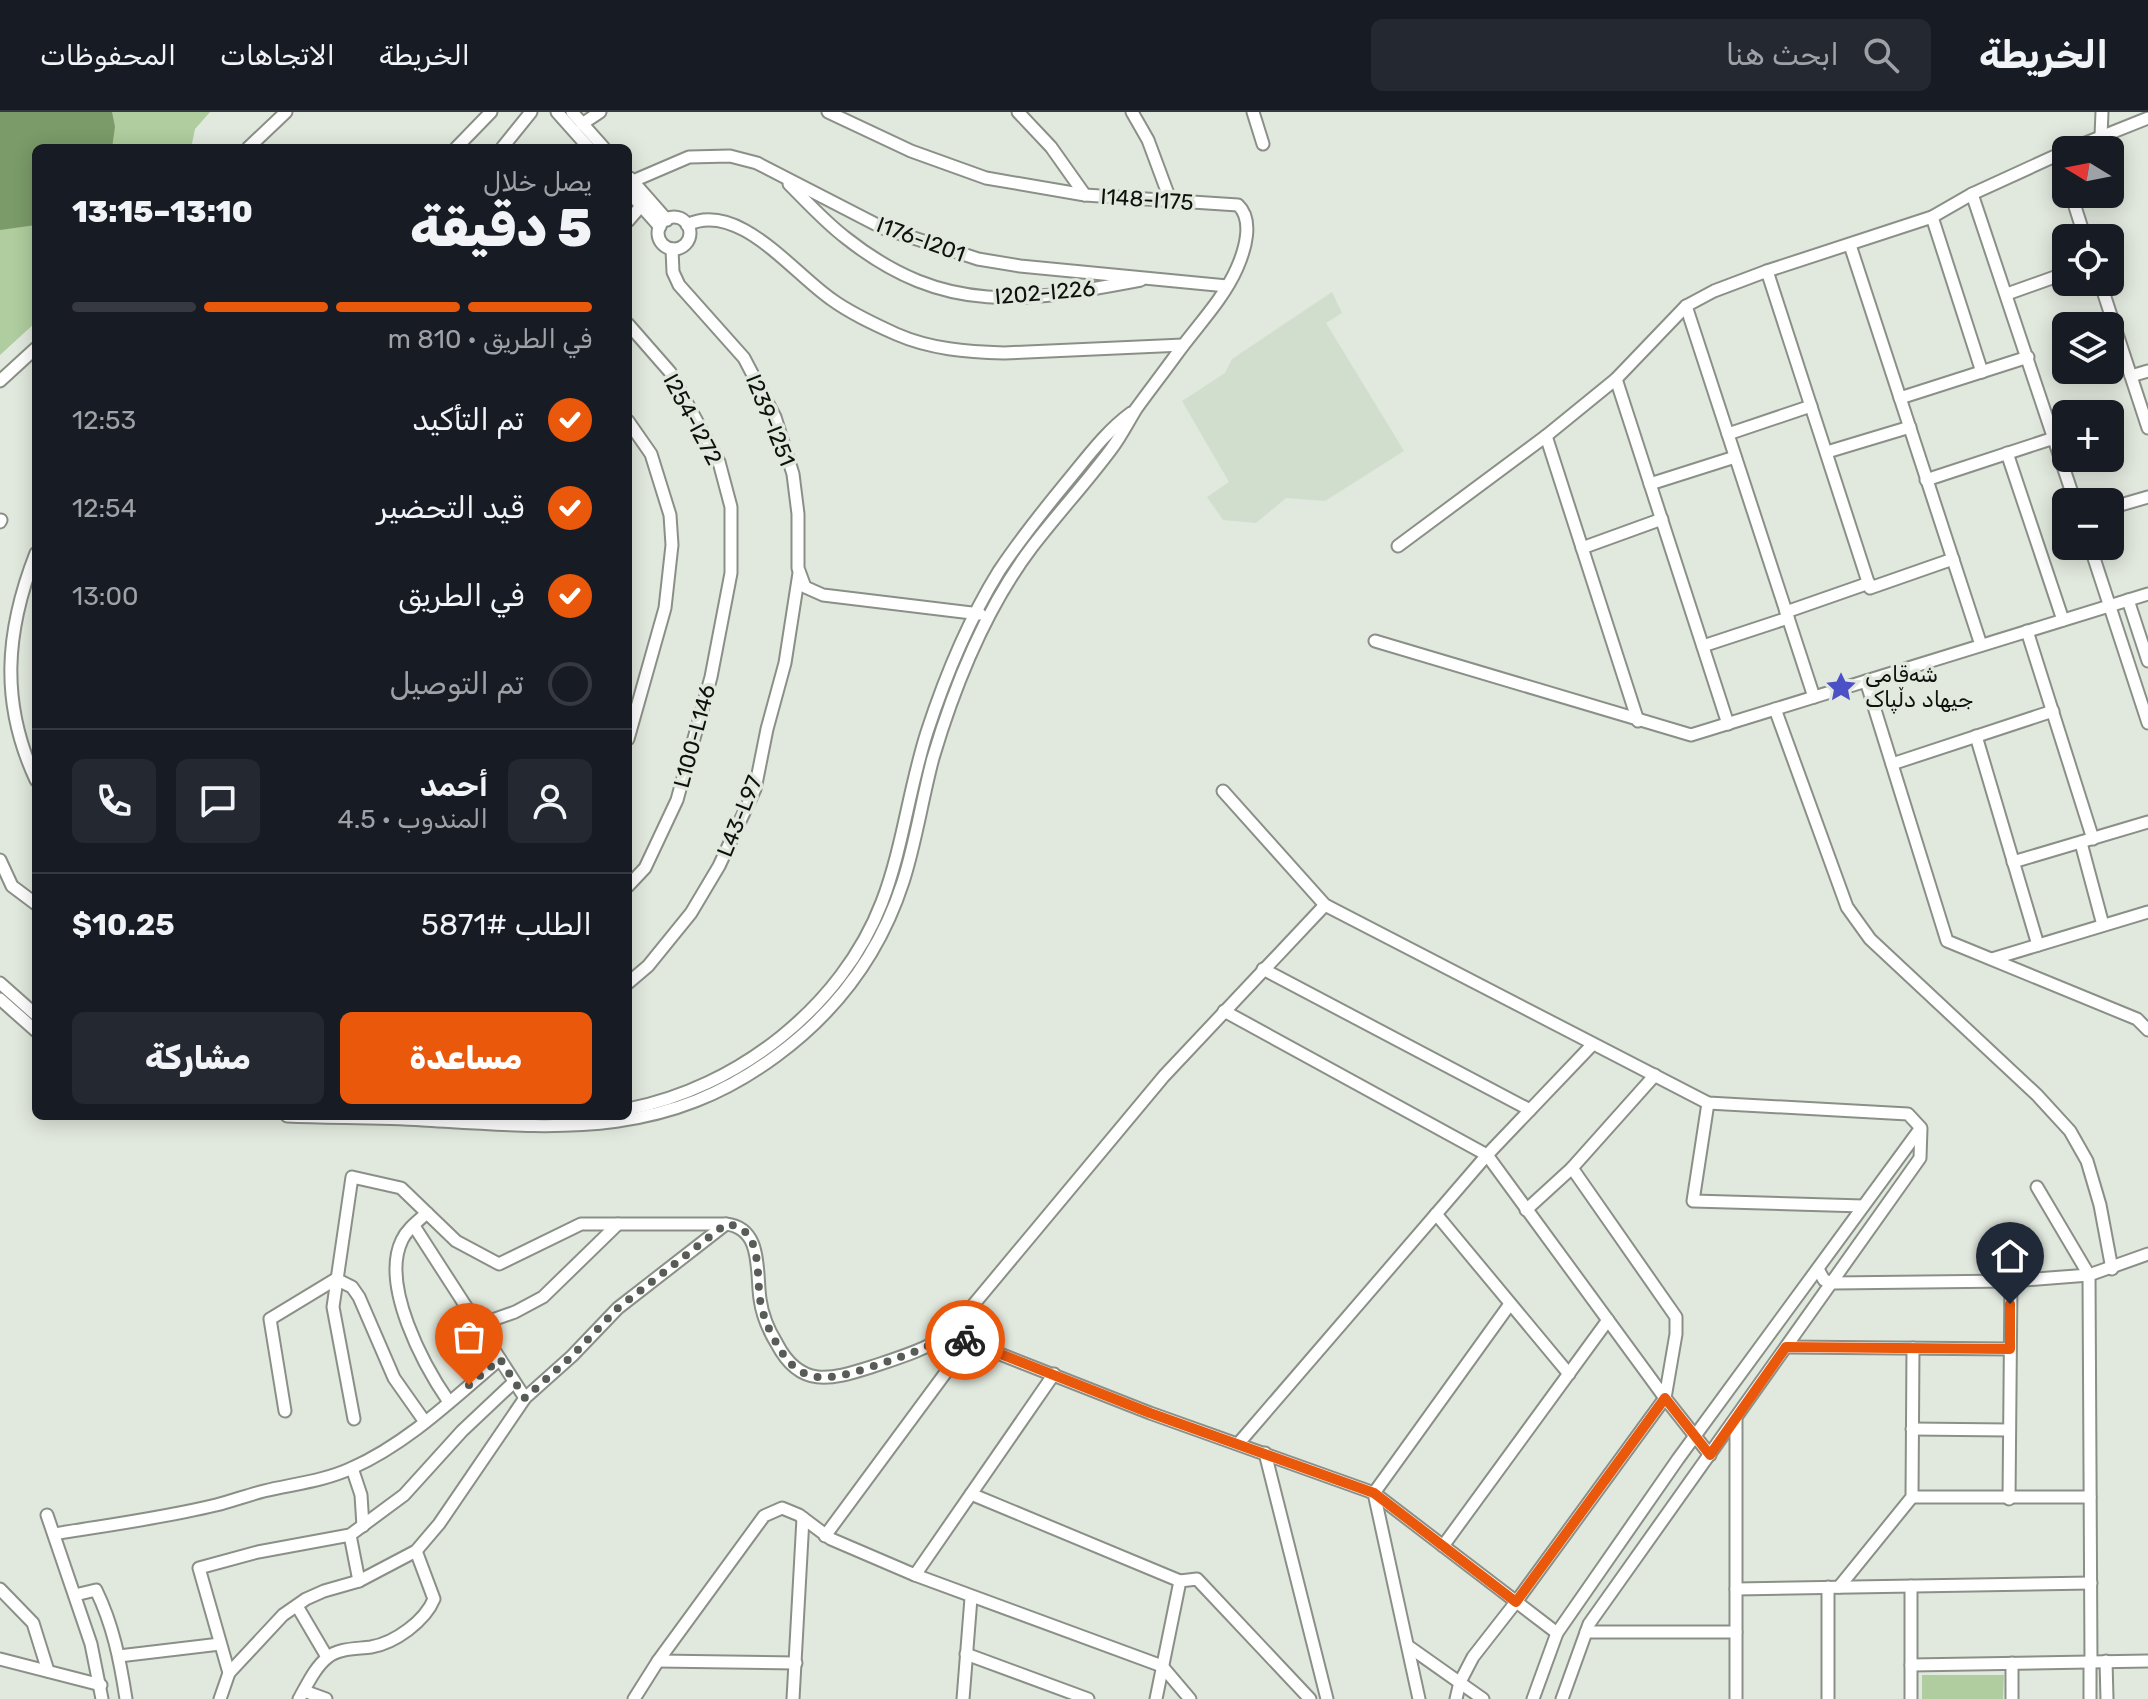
<!DOCTYPE html>
<html lang="ar">
<head>
<meta charset="utf-8">
<style>
  body { margin:0; font-family:Rubik,Vazirmatn,sans-serif; background:#242831; color:#f1f3f6; direction:rtl; height:100vh; display:flex; flex-direction:column; font-size:30px; white-space:nowrap }
  * { box-sizing:border-box; margin:0 }
  p { font-size:26px; color:#9ea1a6 }
  .icon { flex:none; width:44px; height:44px; fill:none; stroke:currentColor; stroke-width:2; stroke-linecap:round; stroke-linejoin:round }
  .map { position:relative; flex:1; overflow:hidden; direction:ltr }
  .side { position:absolute; left:32px; top:32px; width:600px; height:976px; display:flex; flex-direction:column; background:#171b24; border-radius:12px; box-shadow:0 4px 20px #0003; direction:rtl }
  .side>* { flex:none }
  .needle { width:52px; rotate:280deg }
  .fabs { position:absolute; left:2052px; top:24px; display:grid; gap:16px }
  .fabs a { display:grid; place-items:center; width:72px; height:72px; border-radius:12px; background:#171b24; box-shadow:0 4px 20px #0003; font-size:40px }
  .pin { position:absolute; display:grid; place-items:center; width:68px; height:68px; color:#fff; margin:-82px -34px; border-radius:50% 50% 50% 0; rotate:-45deg; box-shadow:0 0 8px #0007 }
  .pin .icon { rotate:45deg }
  .courier { position:absolute; display:grid; place-items:center; width:80px; height:80px; margin:-40px; border:6px solid #ea580c; border-radius:50%; background:#fff; color:#222; box-shadow:0 2px 10px #0007 }
  .head em { font-style:normal; font-weight:800 }
  .head div { display:flex; flex-direction:column-reverse }
  .head { display:flex; align-items:center; justify-content:space-between; height:136px; padding:0 40px }
  h1 { font-size:52px; font-weight:800; line-height:60px }
  .bar { display:grid; grid-template-columns:repeat(4,1fr); gap:12px 8px; align-content:center; height:96px; padding:0 40px }
  .bar i { height:10px; border-radius:6px; background:#363941 }
  .bar .selected { background:#ea580c }
  .bar p { grid-column:span 4 }
  .line { display:flex; align-items:center; gap:20px; padding:0 40px; border-top:2px solid #363941 }
  .line div { flex:1 }
  .round { display:grid; place-items:center; flex:none; width:84px; height:84px; border-radius:12px; background:#242831 }
  ol { padding:0 40px; list-style:none }
  li { display:flex; align-items:center; gap:24px; height:88px }
  li p { margin-inline-start:auto }
  li .icon { padding:8px; border-radius:50%; background:#ea580c; color:#fff; stroke-width:4 }
  li:last-child { color:#9ea1a6 }
  li i { width:44px; height:44px; border:4px solid #363941; border-radius:50% }
  .action { display:flex; gap:16px; margin-top:auto; padding:16px 40px }
  .action a { flex:1; height:92px; border-radius:12px; background:#ea580c; color:#fff; font-size:32px; font-weight:800; line-height:92px; text-align:center }
  .action a+a { background:#242831; color:#f1f3f6 }
  header { display:flex; align-items:center; gap:48px; box-sizing:border-box; height:112px; padding:0 40px; background:#171b24; border-bottom:2px solid #363941 }
  header strong { font-size:38px }
  nav { display:flex; gap:44px; margin-inline-start:auto; font-size:28px }
  .search { width:560px; height:72px; background:#242831; display:flex; align-items:center; gap:20px; box-sizing:border-box; padding:0 28px; border-radius:12px; color:#9ea1a6; font-size:30px }
  .map>svg:first-child { display:block }
</style>
</head>
<body>
<header>
<strong>الخريطة</strong>
<div class="search"><svg class="icon" aria-label="search" viewBox="0 0 24 24"><circle cx="10" cy="10" r="6"/><path d="M15 15l6 6"/></svg>ابحث هنا</div>
<nav><a>الخريطة</a><a>الاتجاهات</a><a>المحفوظات</a></nav>
</header>
<div class="map">
<svg width="2148" height="1587" viewBox="0 0 2148 1587">
  <rect width="100%" height="100%" fill="#e1e8dd"/>
  <polygon fill="#d2decd" points="1332,180 1342,201 1326,211 1404,339 1325,389 1286,386 1256,411 1223,408 1207,385 1229,370 1182,289 1225,261 1232,247"/>
  <g fill="#afcd9e">
    <polygon points="0,0 210,0 195,17 191,36 36,36 36,210 0,243"/>
    <polygon points="1922,1563 2004,1563 2003,1587 1922,1587"/>
  </g>
  <polygon fill="#7b9b69" points="0,0 112,0 115,15 112,36 36,36 36,113 0,118"/>
  <g fill="none" stroke-linecap="round" stroke-linejoin="round">
    <defs>
      <g id="minor">
        <polyline points="557,0 589,36"/>
        <polyline points="572,0 604,36"/>
        <polyline points="1018,0 1051,35 1085,83"/>
        <polyline points="1132,0 1148,28 1171,90"/>
        <polyline points="1253,0 1263,32"/>
        <polyline points="582,12 600,0"/>
        <polyline points="2101,24 2102,0"/>
        <polyline points="248,36 286,0"/>
        <polyline points="456,36 491,0"/>
        <polyline points="502,36 531,0"/>
        <polyline points="2068,38 2148,6"/>
        <polyline points="2058,42 2066,66"/>
        <polyline points="630,66 667,108"/>
        <polyline points="633,69 689,45 730,44 757,51 883,116 978,147 1020,154 1227,174"/>
        <path d="M789 72C807 90 825 110 846 126 946 205 1025 190 1141 168"/>
        <polyline points="628,79 660,115"/>
        <polyline points="1972,82 2075,390"/>
        <polyline points="2071,82 2085,126"/>
        <polyline points="1932,105 1982,260"/>
        <circle cx="674" cy="121" r="16"/>
        <polyline points="628,109 641,94"/>
        <path d="M687 113C738 88 792 160 831 187 850 201 874 212 896 222 930 237 967 240 1004 241L1183 233"/>
        <polyline points="1850,133 1981,533"/>
        <polyline points="672,137 673,160 679,173 744,246 775,305 793,362 798,402 798,456 805,475 823,483 980,502"/>
        <polyline points="1767,159 1870,476 1953,447"/>
        <polyline points="2100,170 2148,316"/>
        <polyline points="2007,182 2066,161"/>
        <polyline points="1686,194 1814,585"/>
        <polyline points="628,212 670,260 719,350 731,395 731,461 711,565 677,688 645,756 628,774"/>
        <polyline points="2131,264 2148,259"/>
        <polyline points="1616,267 1728,612"/>
        <polyline points="0,269 36,236"/>
        <polyline points="1900,286 2028,245"/>
        <polyline points="628,309 651,342 670,403 672,433 665,496 628,627"/>
        <polyline points="1728,322 1811,294"/>
        <polyline points="1546,324 1638,609"/>
        <polyline points="1827,340 1910,315"/>
        <polyline points="2007,341 2063,508"/>
        <polyline points="1926,368 2054,326"/>
        <polyline points="1650,372 1735,345"/>
        <polyline points="2110,396 2148,385"/>
        <polyline points="0,410 1,408"/>
        <polyline points="1398,434 1546,324 1616,267 1686,194 1714,179 1767,159 1932,105 1972,82 2066,39"/>
        <polyline points="2090,434 2148,611"/>
        <polyline points="1582,436 1662,407"/>
        <path d="M36 441C5 520 0 591 36 668"/>
        <polyline points="2128,488 2148,549"/>
        <polyline points="1786,500 1869,471"/>
        <polyline points="2027,519 2093,727"/>
        <polyline points="1375,529 1691,623 2148,482"/>
        <polyline points="1703,534 1788,506"/>
        <polyline points="1866,569 1947,829 2137,907 2148,918"/>
        <polyline points="1775,597 1847,795 1870,827 2037,983 2070,1019 2087,1049 2100,1093 2112,1157"/>
        <polyline points="1976,624 2038,833"/>
        <polyline points="1892,652 2053,599"/>
        <polyline points="1223,679 1325,793 1708,991 1908,1002 1921,1016 1920,1046 1589,1512 1562,1587"/>
        <polyline points="2081,731 2103,813"/>
        <polyline points="0,748 12,774 36,792"/>
        <polyline points="2013,750 2148,710"/>
        <polyline points="1992,847 2148,800"/>
        <polyline points="1263,857 1530,998"/>
        <polyline points="0,871 36,903"/>
        <polyline points="628,871 648,854 691,801 719,754 755,677 767,617 785,551 799,461"/>
        <polyline points="0,887 36,919"/>
        <polyline points="1224,899 1487,1043 1665,1286 1710,1343"/>
        <polyline points="1708,991 1693,1089 1863,1094"/>
        <path d="M628 997C737 976 842 895 882 790 903 735 909 676 927 620 945 565 968 509 999 459 1019 429 1042 400 1065 372 1086 347 1104 321 1131 301"/>
        <path d="M287 1004C332 1006 378 1005 423 1008 556 1016 662 1028 776 944 836 900 880 841 903 770 916 730 922 687 933 646 955 572 985 497 1032 435 1058 401 1087 370 1112 336 1121 324 1128 310 1136 297 1149 279 1163 261 1176 243 1196 215 1223 188 1237 156 1245 138 1254 108 1238 93L1085 83 986 66 911 39 828 0"/>
        <polyline points="2037,1075 2089,1163 2091,1550"/>
        <polyline points="1526,1098 1572,1056 1655,963"/>
        <path d="M427 1101C418 1109 407 1117 402 1128 380 1173 424 1254 449 1290"/>
        <polyline points="1436,1102 1569,1262"/>
        <polyline points="414,1114 525,1286"/>
        <polyline points="1818,1157 1824,1168 1833,1171 2011,1169 2089,1163 2148,1142"/>
        <polyline points="336,1167 352,1175 359,1185 394,1266 425,1310"/>
        <polyline points="478,1213 515,1200 543,1185 618,1112"/>
        <polyline points="949,1222 1150,1301 1374,1381 1557,1521"/>
        <polyline points="1786,1235 2010,1237"/>
        <polyline points="285,1299 270,1207 336,1167"/>
        <polyline points="354,1307 333,1195 352,1065 401,1076 456,1129 499,1152 581,1112 726,1112"/>
        <polyline points="1912,1317 2009,1318"/>
        <polyline points="1238,1332 1487,1043 1592,933"/>
        <polyline points="1265,1341 1327,1587"/>
        <polyline points="352,1356 361,1383 363,1414"/>
        <polyline points="971,1382 1180,1469"/>
        <polyline points="1912,1385 2090,1385"/>
        <polyline points="2009,1387 2011,1169"/>
        <polyline points="47,1403 91,1532 102,1587"/>
        <path d="M54 1422C108 1413 163 1406 216 1393 232 1389 248 1383 264 1379 293 1372 324 1369 352 1356 408 1331 454 1286 500 1247"/>
        <polyline points="350,1423 359,1469"/>
        <polyline points="825,1424 969,1229"/>
        <polyline points="1443,1434 1608,1208"/>
        <polyline points="915,1463 1054,1262"/>
        <polyline points="1839,1475 1912,1385 1913,1236"/>
        <polyline points="0,1477 33,1511 48,1559"/>
        <polyline points="1736,1477 2091,1471"/>
        <path d="M75 1483 96 1478C113 1513 120 1548 126 1587"/>
        <polyline points="297,1494 327,1545"/>
        <polyline points="1586,1520 1736,1520"/>
        <polyline points="1408,1534 1483,1587"/>
        <polyline points="966,1542 1088,1587"/>
        <polyline points="119,1544 220,1532"/>
        <polyline points="0,1547 101,1573"/>
        <polyline points="658,1549 796,1551"/>
        <polyline points="2106,1549 2107,1587"/>
        <polyline points="2090,1550 2090,1587"/>
        <polyline points="1911,1553 2148,1549"/>
        <polyline points="229,1561 199,1456 258,1440 350,1423 404,1383 462,1319 514,1270"/>
        <polyline points="304,1579 326,1587"/>
        <path d="M220 1587 229 1561 283 1503 306 1487 324 1479 359 1469 416 1439 439 1412 525 1286 572 1244 618 1196 726 1112C763 1116 756 1160 760 1187 762 1202 769 1219 777 1232 800 1276 830 1268 871 1255 898 1246 925 1238 949 1222L1164 964 1325 793"/>
        <path d="M299 1587C307 1573 315 1555 328 1545 339 1536 357 1537 371 1535 395 1531 425 1509 434 1487L416 1439"/>
        <polyline points="634,1587 658,1549 764,1404 782,1396 799,1403 831,1427 915,1463 1162,1554 1190,1587"/>
        <polyline points="793,1587 803,1406"/>
        <polyline points="963,1587 971,1486"/>
        <polyline points="1156,1587 1180,1469 1197,1467 1310,1587"/>
        <polyline points="1419,1587 1374,1381 1510,1192"/>
        <polyline points="1456,1587 1460,1570 1473,1545 1516,1490 1665,1286 1676,1222 1676,1205 1572,1056"/>
        <polyline points="1533,1587 1557,1521 1678,1347 1920,1017"/>
        <polyline points="1736,1587 1736,1308"/>
        <polyline points="1828,1587 1828,1475"/>
        <polyline points="1911,1587 1911,1474"/>
        <polyline points="2012,1587 2012,1551"/>
      </g>
    </defs>
    <use href="#minor" stroke="#8a9087" stroke-width="15"/>
    <use href="#minor" stroke="#fff" stroke-width="11"/>
  </g>
  <g fill="none" stroke-linecap="round" stroke-linejoin="round">
    <path stroke="#585c56" stroke-width="8" stroke-dasharray="0 14.4" d="M469 1273 500 1247 525 1286 572 1244 618 1196 726 1112C763 1115 756 1160 760 1187 762 1202 769 1219 777 1232 800 1276 830 1268 871 1255 898 1246 925 1238 949 1222L965 1228"/>
    <polyline stroke="#ea580c" stroke-width="10" points="965,1228 1150,1301 1374,1381 1516,1490 1665,1286 1710,1343 1786,1235 2010,1237 2010,1192"/>
  </g>
  <defs>
    <symbol id="sight-bare" viewBox="-9 -9 18 18"><path d="M0-6L1.8-2.2L6-1.7L2.9 1.2L3.7 5.4L0 3.3L-3.7 5.4L-2.9 1.2L-6-1.7L-1.8-2.2Z" fill="#4c50c6" stroke="#e1e8dd" stroke-width="2.5" paint-order="stroke"/></symbol>
  </defs>
  <g fill-rule="evenodd">
    <use href="#sight-bare" x="1819" y="553" width="44" height="44"/>
  </g>
  <g text-anchor="middle" stroke-width="7" stroke-linejoin="round" paint-order="stroke">
    <g font-size="22" fill="#0f110d" stroke="#e1e8dd">
      <text transform="translate(1147 87) rotate(4)" y="8">I148-I175</text>
      <text transform="translate(921 127) rotate(20)" y="8">I176-I201</text>
      <text transform="translate(1045 180) rotate(-5)" y="8">I202-I226</text>
      <text transform="translate(693 307) rotate(62)" y="8">I254-I272</text>
      <text transform="translate(771 308) rotate(68)" y="8">I239-I251</text>
      <text transform="translate(694 624) rotate(-75)" y="8">L100-L146</text>
      <text transform="translate(739 704) rotate(-68)" y="8">L43-L97</text>
    </g>
    <g font-size="22" fill="#0f110d" stroke="#e1e8dd" text-anchor="start">
      <text x="1865" y="570">شەقامی<tspan x="1865" dy="25">جیهاد دڵپاک</tspan></text>
    </g>
  </g>
</svg>
<div class="fabs">
<a><svg class="needle" viewBox="-14 -14 28 28"><path d="M0-13l5 13h-10z" fill="#e53935"/><path d="M0 13l5-13h-10z" fill="#9ea1a6"/></svg></a>
<a><svg class="icon" aria-label="locate" viewBox="0 0 24 24"><circle cx="12" cy="12" r="6"/><path d="M12 2v4M12 18v4M2 12h4M18 12h4"/></svg></a>
<a><svg class="icon" aria-label="layers" viewBox="0 0 24 24"><path d="M12 4l9 5-9 5-9-5zM3 14l9 5 9-5"/></svg></a>
<a>+</a>
<a>−</a>
</div>
<div class="pin" style="left:469px;top:1273px;background:#ea580c"><svg class="icon" aria-label="bag" viewBox="0 0 24 24"><path d="M5 8h14l-1 12H6zM9 8a3 3 0 0 1 6 0"/></svg></div>
<div class="pin" style="left:2010px;top:1192px;background:#1f2937"><svg class="icon" aria-label="home" viewBox="0 0 24 24"><path d="M3 11l9-7 9 7M6 9v11h12V9"/></svg></div>
<div class="courier" style="left:965px;top:1228px"><svg class="icon" aria-label="bike" viewBox="0 0 24 24"><circle cx="6" cy="16" r="4"/><circle cx="18" cy="16" r="4"/><path d="M6 16l4-8h5l3 8M10 8l3 8H6M13 5h3"/></svg></div>
<section class="side">
<div class="head"><div><h1>5 دقيقة</h1><p>يصل خلال</p></div><em>13:10–13:15</em></div>
<div class="bar"><i class="selected"></i><i class="selected"></i><i class="selected"></i><i></i><p>في الطريق · 810 m</p></div>
<ol>
<li><svg class="icon" aria-label="check" viewBox="0 0 24 24"><path d="M5 12l5 5 9-10"/></svg>تم التأكيد<p>12:53</p></li>
<li><svg class="icon" aria-label="check" viewBox="0 0 24 24"><path d="M5 12l5 5 9-10"/></svg>قيد التحضير<p>12:54</p></li>
<li><svg class="icon" aria-label="check" viewBox="0 0 24 24"><path d="M5 12l5 5 9-10"/></svg>في الطريق<p>13:00</p></li>
<li><i></i>تم التوصيل</li>
</ol>
<div class="line" style="height:144px"><a class="round"><svg class="icon" aria-label="person" viewBox="0 0 24 24"><circle cx="12" cy="8" r="4"/><path d="M4 21q1-7 8-7t8 7"/></svg></a><div><b>أحمد</b><p>المندوب · 4.5</p></div><a class="round"><svg class="icon" aria-label="chat" viewBox="0 0 24 24"><path d="M4 5h16v11H9l-5 4z"/></svg></a><a class="round"><svg class="icon" aria-label="phone" viewBox="0 0 24 24"><path d="M5 4h4l2 5-3 2q2 4 5 5l2-3 5 2v4C11 20 4 13 5 4z"/></svg></a></div>
<div class="line" style="height:104px"><div>الطلب #5871</div><b>$10.25</b></div>
<div class="action"><a>مساعدة</a><a>مشاركة</a></div>
</section>
</div>
</body>
</html>
